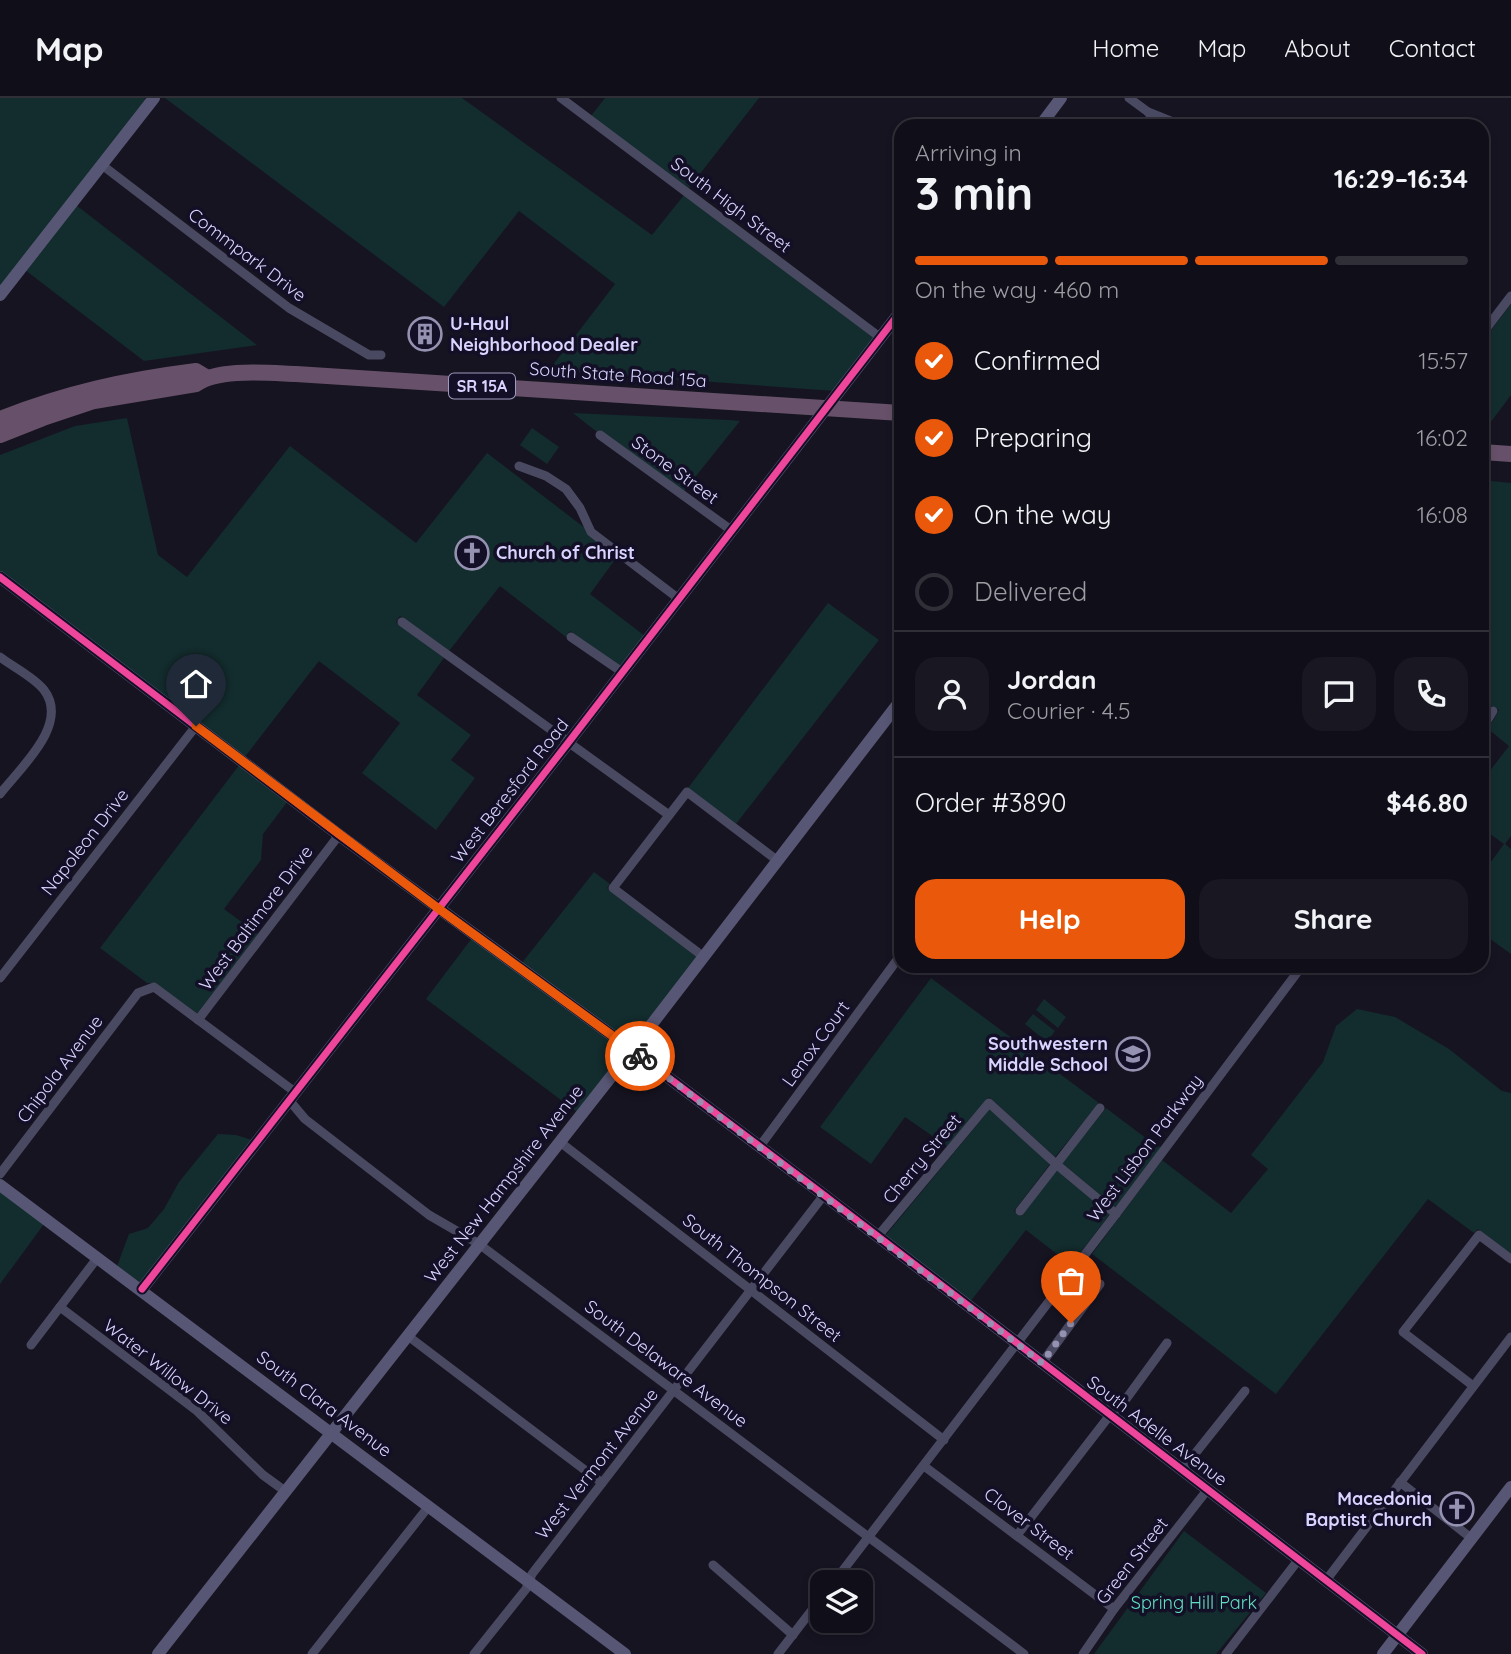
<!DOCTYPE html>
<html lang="en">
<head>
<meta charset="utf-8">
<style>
  body { margin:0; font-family:Quicksand,sans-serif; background:#191822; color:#f1f3f6; height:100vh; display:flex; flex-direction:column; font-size:26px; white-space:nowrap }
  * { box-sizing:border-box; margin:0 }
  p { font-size:23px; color:#9c9ca2 }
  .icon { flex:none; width:38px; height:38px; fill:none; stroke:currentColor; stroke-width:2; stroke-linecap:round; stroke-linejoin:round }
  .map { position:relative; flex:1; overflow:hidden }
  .drawer { position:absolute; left:894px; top:21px; width:595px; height:854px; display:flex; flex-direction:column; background:#100f19; border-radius:21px; box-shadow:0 4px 10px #0003,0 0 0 2px #302f38 }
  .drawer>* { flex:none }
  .buttons { position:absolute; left:810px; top:1472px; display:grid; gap:14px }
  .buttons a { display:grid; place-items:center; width:63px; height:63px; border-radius:14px; background:#100f19; box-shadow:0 4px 10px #0003,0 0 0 2px #302f38; font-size:35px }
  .pin { position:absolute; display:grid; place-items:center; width:60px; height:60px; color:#fff; margin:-72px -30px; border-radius:50% 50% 50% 0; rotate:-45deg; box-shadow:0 0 7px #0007 }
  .pin .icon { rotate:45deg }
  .courier { position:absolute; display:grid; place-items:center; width:70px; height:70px; margin:-35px; border:5px solid #ea580c; border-radius:50%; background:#fff; color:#222; box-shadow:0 2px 9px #0007 }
  .overview em { font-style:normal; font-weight:700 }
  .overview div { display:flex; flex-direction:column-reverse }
  .overview { display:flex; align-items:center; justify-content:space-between; height:119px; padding:0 21px }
  h1 { font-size:46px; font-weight:700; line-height:52px }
  .bar { display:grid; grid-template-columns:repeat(4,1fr); gap:10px 7px; align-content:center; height:84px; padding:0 21px }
  .bar i { height:9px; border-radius:5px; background:#302f38 }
  .bar .selected { background:#ea580c }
  .bar p { grid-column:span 4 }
  .line { display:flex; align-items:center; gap:18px; padding:0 21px; border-top:2px solid #302f38 }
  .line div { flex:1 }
  .round { display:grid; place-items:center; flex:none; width:74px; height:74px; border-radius:21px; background:#191822 }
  ol { padding:0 21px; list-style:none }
  li { display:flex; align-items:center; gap:21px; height:77px }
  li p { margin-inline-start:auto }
  li .icon { padding:7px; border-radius:50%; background:#ea580c; color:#fff; stroke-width:4 }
  li:last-child { color:#9c9ca2 }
  li i { width:38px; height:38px; border:4px solid #302f38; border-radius:50% }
  .cta { display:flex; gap:14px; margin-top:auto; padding:14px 21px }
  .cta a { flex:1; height:80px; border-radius:21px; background:#ea580c; color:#fff; font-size:28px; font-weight:700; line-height:80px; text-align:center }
  .cta a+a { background:#191822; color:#f1f3f6 }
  header { display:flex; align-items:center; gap:42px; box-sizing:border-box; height:98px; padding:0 35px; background:#100f19; border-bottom:2px solid #302f38 }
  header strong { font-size:33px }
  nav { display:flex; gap:38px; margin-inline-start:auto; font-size:24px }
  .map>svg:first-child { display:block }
</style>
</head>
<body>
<header>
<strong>Map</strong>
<nav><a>Home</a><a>Map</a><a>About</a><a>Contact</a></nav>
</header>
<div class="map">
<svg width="1511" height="1556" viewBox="0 0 1511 1556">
  <rect width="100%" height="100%" fill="#161421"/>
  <g fill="#132c2d">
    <polygon points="0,0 144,0 147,2 0,190"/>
    <polygon points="165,0 462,0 652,137 684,97 875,240 835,293 549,272 615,186 519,113 444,209"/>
    <polygon points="605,0 759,0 689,90 591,18"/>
    <polygon points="76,107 257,247 144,263 25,172"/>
    <polygon points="1511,206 1511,297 1490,325 1482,326 1482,244"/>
    <polygon points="573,315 729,322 740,323 684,393 599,332 597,334"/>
    <polygon points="127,320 158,457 187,479 290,348 416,445 487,355 585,430 617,459 590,496 645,538 621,569 570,533 566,539 500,488 449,553 400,518 396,524 444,560 417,597 471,637 451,662 475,680 436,732 362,675 400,625 319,563 244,660 0,474 0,357 75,328"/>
    <polygon points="532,330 559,349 547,366 520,347"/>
    <polygon points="1482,382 1511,385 1511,738 1505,746 1511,751 1511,856 1482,835 1482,776 1504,746 1482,730 1482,683 1509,648 1488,631 1499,612 1492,608 1482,623"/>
    <polygon points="828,505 879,542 736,726 688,690"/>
    <polygon points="240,666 288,703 263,736 261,762 224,811 258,836 197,916 153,885 147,885 100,850"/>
    <polygon points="594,774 610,786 607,790 698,859 631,946 521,866"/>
    <polygon points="472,840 626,952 577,1014 426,901"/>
    <polygon points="931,880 1099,1005 1055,1059 989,999 947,1048 905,1019 871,1066 820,1029"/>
    <polygon points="1044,901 1066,919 1058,930 1036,912"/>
    <polygon points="1357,911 1395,919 1449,951 1502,993 1511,995 1511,1156 1478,1131 1474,1135 1428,1101 1276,1296 1092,1156 1162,1062 1231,1115 1268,1071 1251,1057 1323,964 1336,928"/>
    <polygon points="1033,916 1055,933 1047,944 1025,926"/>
    <polygon points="1106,1010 1155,1047 1161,1049 1115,1110 1062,1065"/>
    <polygon points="990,1011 1050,1066 1014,1113 1021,1118 1057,1072 1110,1116 1071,1167 1026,1132 970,1204 885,1138"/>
    <polygon points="218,1036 236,1037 252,1042 140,1185 117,1168 129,1136 148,1130 164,1111 179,1084"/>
    <polygon points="0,1094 44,1126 0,1186"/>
    <polygon points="1184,1433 1266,1495 1216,1556 1094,1556"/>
  </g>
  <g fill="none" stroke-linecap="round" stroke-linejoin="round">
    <g stroke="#4a4962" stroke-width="9">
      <polyline points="561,0 881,240"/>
      <polyline points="1129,0 1148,14 1183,28"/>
      <polyline points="1148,14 1158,28"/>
      <polyline points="102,67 289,210 369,257 381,257"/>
      <polyline points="1482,236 1511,198"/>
      <polyline points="600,337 731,432"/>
      <polyline points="519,368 546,378 566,391 580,410 591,434 679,501"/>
      <polyline points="402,524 669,717"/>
      <polyline points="571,539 622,574"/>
      <path d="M0 559C13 569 34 579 44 592 70 626 21 669 0 696"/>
      <polyline points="1482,631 1493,613"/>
      <polyline points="704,859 613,790 687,694 778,763"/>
      <polyline points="0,880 196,628"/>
      <polyline points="198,922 339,737"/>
      <polyline points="289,1002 305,1021 429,1117 479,1146 1024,1556"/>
      <polyline points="560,1044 944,1342"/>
      <polyline points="760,1048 897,862"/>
      <polyline points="0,1076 138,895 154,889 295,994"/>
      <polyline points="1020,1113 1100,1010"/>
      <polyline points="878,1138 989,1005 1056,1066 1116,1116"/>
      <polyline points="60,1209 197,1313 263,1377 285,1393"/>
      <polyline points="408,1238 602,1385"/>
      <polyline points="31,1247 98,1159"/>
      <polyline points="1042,1265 1100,1186"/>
      <polyline points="1472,1287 1403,1234 1479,1137 1511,1161"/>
      <polyline points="924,1368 1114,1511"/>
      <polyline points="1182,1372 1245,1293"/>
      <polyline points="1400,1384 1471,1440"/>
      <polyline points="1018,1436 1110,1317 1118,1312 1167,1245"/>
      <polyline points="713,1467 793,1537"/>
      <polyline points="1327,1481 1511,1239"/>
      <polyline points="834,1484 1116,1116 1302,868"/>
      <polyline points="312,1556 429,1408"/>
      <polyline points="474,1556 526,1491 532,1476 824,1097"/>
      <polyline points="778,1556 822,1499"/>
      <polyline points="1083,1556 1114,1511 1208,1391"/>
      <polyline points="1226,1556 1299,1461"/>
    </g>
    <g stroke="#575674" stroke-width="12">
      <polyline points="1040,28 1061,0"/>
      <polyline points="0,197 154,0"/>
      <polyline points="0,479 339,737 632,952 824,1097 1422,1556"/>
      <polyline points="0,1087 625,1556"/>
      <polyline points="142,1191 568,645 901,213"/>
      <polyline points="158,1556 632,952 901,602"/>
      <polyline points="1383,1556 1511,1389"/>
    </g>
    <g stroke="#67516a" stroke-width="16">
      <path d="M0 321C67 295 125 282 196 273L206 279"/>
      <path d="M0 337 43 320 94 303 196 286C218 270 268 275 296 276L901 315"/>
      <polyline points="1482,354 1511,356"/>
    </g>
    <defs>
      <g id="cycleway">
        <polyline points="0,479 339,737 632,952 824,1097 1422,1556"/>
        <polyline points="142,1191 568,645 901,213"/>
      </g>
    </defs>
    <use href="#cycleway" stroke="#130f26" stroke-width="11"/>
    <use href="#cycleway" stroke="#ed469a" stroke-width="7"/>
  </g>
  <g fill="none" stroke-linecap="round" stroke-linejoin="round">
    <polyline stroke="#9591b1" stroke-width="7" stroke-dasharray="0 12.6" points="640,958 1042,1265 1071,1225"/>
    <polyline stroke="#ea580c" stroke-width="9" points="196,628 439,811 640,958"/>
  </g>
  <defs>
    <symbol id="building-ring" viewBox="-11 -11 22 22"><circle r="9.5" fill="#130f26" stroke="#9591b1" stroke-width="1.5"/><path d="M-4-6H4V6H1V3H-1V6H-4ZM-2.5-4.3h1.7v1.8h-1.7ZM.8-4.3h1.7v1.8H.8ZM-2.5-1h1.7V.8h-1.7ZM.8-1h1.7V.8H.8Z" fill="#9591b1"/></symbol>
    <symbol id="church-ring" viewBox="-11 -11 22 22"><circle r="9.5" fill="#130f26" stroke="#9591b1" stroke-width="1.5"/><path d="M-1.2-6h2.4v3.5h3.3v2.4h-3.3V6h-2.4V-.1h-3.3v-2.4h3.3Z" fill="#9591b1"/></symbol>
    <symbol id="school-ring" viewBox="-11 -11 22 22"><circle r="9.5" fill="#130f26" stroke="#9591b1" stroke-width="1.5"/><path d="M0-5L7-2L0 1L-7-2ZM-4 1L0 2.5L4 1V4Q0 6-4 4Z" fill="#9591b1"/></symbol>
  </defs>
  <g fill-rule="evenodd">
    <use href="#building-ring" x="406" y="217" width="38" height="38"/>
    <use href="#church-ring" x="453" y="436" width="38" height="38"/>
    <use href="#school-ring" x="1114" y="937" width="38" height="38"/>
    <use href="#church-ring" x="1438" y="1392" width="38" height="38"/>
  </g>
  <g text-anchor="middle" stroke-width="7" stroke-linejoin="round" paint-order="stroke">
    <rect fill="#130f26" stroke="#9e99be" stroke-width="2" x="449" y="275.5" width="66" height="25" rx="5"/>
    <g font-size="16" font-weight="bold" fill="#d9d4ff">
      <text x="482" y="294">SR 15A</text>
    </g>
    <g font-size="18" fill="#d9d4ff" stroke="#130f26">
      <text transform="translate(731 107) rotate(37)" y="6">South High Street</text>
      <text transform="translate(247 157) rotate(37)" y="6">Commpark Drive</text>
      <text transform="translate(618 277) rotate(4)" y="6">South State Road 15a</text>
      <text transform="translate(675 372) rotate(36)" y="6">Stone Street</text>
      <text transform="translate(510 693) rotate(-52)" y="6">West Beresford Road</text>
      <text transform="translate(85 744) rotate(-52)" y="6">Napoleon Drive</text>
      <text transform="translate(256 820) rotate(-53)" y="6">West Baltimore Drive</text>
      <text transform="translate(816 946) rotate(-54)" y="6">Lenox Court</text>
      <text transform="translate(60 971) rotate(-53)" y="6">Chipola Avenue</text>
      <text transform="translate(1145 1050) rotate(-53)" y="6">West Lisbon Parkway</text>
      <text transform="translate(922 1061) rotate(-50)" y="6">Cherry Street</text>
      <text transform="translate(504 1086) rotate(-52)" y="6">West New Hampshire Avenue</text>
      <text transform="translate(762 1180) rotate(38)" y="6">South Thompson Street</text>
      <text transform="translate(666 1266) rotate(37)" y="6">South Delaware Avenue</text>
      <text transform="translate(168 1274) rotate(38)" y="6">Water Willow Drive</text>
      <text transform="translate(324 1306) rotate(37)" y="6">South Clara Avenue</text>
      <text transform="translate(1157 1333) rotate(37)" y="6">South Adelle Avenue</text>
      <text transform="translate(597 1366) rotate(-52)" y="6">West Vermont Avenue</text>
      <text transform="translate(1029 1426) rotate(37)" y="6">Clover Street</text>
      <text transform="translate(1132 1463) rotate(-52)" y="6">Green Street</text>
    </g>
    <g font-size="18" font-weight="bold" fill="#d9d4ff" stroke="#130f26" text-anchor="start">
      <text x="450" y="232">U-Haul<tspan x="450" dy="21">Neighborhood Dealer</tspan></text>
      <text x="496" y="461">Church of Christ</text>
      <text x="1108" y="952" text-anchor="end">Southwestern<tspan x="1108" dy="21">Middle School</tspan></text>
      <text x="1432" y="1407" text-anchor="end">Macedonia<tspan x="1432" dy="21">Baptist Church</tspan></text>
    </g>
    <g font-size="18" fill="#5fe0c0" stroke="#130f26">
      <text x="1194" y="1511">Spring Hill Park</text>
    </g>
  </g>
</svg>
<div class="buttons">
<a><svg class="icon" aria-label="layers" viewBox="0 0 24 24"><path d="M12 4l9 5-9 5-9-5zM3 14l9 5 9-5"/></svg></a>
</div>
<div class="pin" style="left:1071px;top:1225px;background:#ea580c"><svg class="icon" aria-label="bag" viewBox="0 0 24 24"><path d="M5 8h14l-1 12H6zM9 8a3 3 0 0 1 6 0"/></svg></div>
<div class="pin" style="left:196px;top:628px;background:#1f2937"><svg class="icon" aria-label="home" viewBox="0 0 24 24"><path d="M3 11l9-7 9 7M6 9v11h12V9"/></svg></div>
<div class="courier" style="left:640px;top:958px"><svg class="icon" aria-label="bike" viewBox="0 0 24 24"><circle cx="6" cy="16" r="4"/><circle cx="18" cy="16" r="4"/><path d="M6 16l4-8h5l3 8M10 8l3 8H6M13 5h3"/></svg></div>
<section class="drawer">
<div class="overview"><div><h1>3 min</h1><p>Arriving in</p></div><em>16:29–16:34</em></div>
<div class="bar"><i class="selected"></i><i class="selected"></i><i class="selected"></i><i></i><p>On the way · 460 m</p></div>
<ol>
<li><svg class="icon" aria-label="check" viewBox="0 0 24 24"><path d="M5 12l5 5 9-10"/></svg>Confirmed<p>15:57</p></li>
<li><svg class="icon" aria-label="check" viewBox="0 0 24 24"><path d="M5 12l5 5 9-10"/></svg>Preparing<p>16:02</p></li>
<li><svg class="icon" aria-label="check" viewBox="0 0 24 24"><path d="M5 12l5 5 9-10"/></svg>On the way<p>16:08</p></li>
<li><i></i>Delivered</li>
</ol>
<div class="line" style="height:126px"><a class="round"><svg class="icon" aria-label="person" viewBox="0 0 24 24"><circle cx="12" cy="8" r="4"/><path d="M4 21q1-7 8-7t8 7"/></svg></a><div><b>Jordan</b><p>Courier · 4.5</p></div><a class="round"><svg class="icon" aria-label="chat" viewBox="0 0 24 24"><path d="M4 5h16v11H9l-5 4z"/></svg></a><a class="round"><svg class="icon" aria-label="phone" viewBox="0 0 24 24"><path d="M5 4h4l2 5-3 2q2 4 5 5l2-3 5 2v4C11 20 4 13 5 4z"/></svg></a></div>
<div class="line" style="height:91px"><div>Order #3890</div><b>$46.80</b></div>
<div class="cta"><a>Help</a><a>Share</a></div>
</section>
</div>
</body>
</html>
